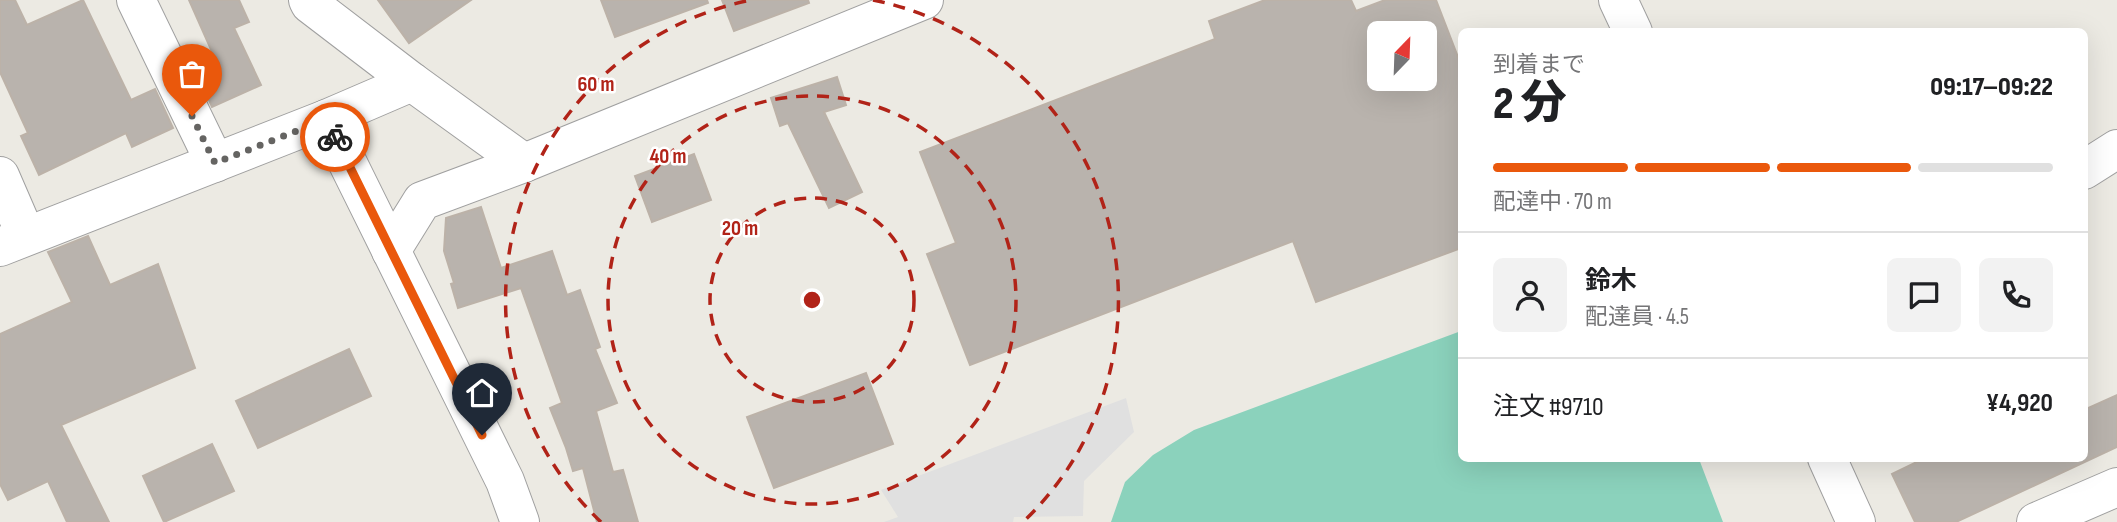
<!DOCTYPE html>
<html lang="ja">
<head>
<meta charset="utf-8">
<style>
  body { margin:0; font-family:"Sofia Sans Condensed","Noto Sans JP",sans-serif; background:#f2f2f2; color:#202124; height:100vh; display:flex; flex-direction:column; font-size:26px; white-space:nowrap }
  * { box-sizing:border-box; margin:0 }
  p { font-size:23px; color:#757577 }
  .icon { flex:none; width:38px; height:38px; fill:none; stroke:currentColor; stroke-width:2; stroke-linecap:round; stroke-linejoin:round }
  .map { position:relative; flex:1; overflow:hidden }
  .panel { position:absolute; left:1458px; top:28px; width:630px; height:434px; display:flex; flex-direction:column; background:#fff; border-radius:10px; box-shadow:0 7px 28px #0002 }
  .panel>* { flex:none }
  .needle { width:46px; rotate:23deg }
  .buttons { position:absolute; left:1367px; top:21px; display:grid; gap:14px }
  .buttons a { display:grid; place-items:center; width:70px; height:70px; border-radius:10px; background:#fff; box-shadow:0 7px 28px #0002; font-size:35px }
  .pin { position:absolute; display:grid; place-items:center; width:60px; height:60px; color:#fff; margin:-72px -30px; border-radius:50% 50% 50% 0; rotate:-45deg; box-shadow:0 0 7px #0007 }
  .pin .icon { rotate:45deg }
  .courier { position:absolute; display:grid; place-items:center; width:70px; height:70px; margin:-35px; border:5px solid #ea580c; border-radius:50%; background:#fff; color:#222; box-shadow:0 2px 9px #0007 }
  .headline em { font-style:normal; font-weight:800 }
  .headline div { display:flex; flex-direction:column-reverse }
  .headline { display:flex; align-items:center; justify-content:space-between; height:119px; padding:0 35px }
  h1 { font-size:46px; font-weight:800; line-height:52px }
  .bar { display:grid; grid-template-columns:repeat(4,1fr); gap:10px 7px; align-content:center; height:84px; padding:0 35px }
  .bar i { height:9px; border-radius:5px; background:#e0e0e0 }
  .bar .current { background:#ea580c }
  .bar p { grid-column:span 4 }
  .line { display:flex; align-items:center; gap:18px; padding:0 35px; border-top:2px solid #e0e0e0 }
  .line div { flex:1 }
  .round { display:grid; place-items:center; flex:none; width:74px; height:74px; border-radius:10px; background:#f2f2f2 }
  .map>svg:first-child { display:block }
</style>
</head>
<body>
<div class="map">
<svg width="2117" height="522" viewBox="0 0 2117 522">
  <rect width="100%" height="100%" fill="#eceae3"/>
  <polygon fill="#8bd2bc" points="1461,331 1461,458 1699,459 1723,522 1111,522 1125,482 1153,455 1194,430"/>
  <polygon fill="#e0e0e0" points="1126,398 1134,432 1084,481 1083,516 1014,517 1013,522 884,522 898,517 881,490"/>
  <g fill="#b9b3ad" stroke="#bcb2a8" stroke-width="2" fill-rule="evenodd">
    <polygon points="0,0 15,0 27,25 83,0 131,100 155,89 173,128 132,147 126,133 39,175 21,136 28,133 0,72"/>
    <polygon points="189,0 239,0 249,22 234,28 261,85 212,107 193,64 213,54"/>
    <polygon points="378,0 471,0 409,43"/>
    <polygon points="601,0 707,0 708,3 615,37"/>
    <polygon points="722,0 808,0 809,3 734,31"/>
    <path d="M1265 0H1351L1356 11 1385 0H1436L1461 65V248L1316 302 1293 241 970 365 927 254 956 243 920 152 1215 39 1209 21ZM1379 33H1424V79H1379Z"/>
    <polygon points="837,77 846,105 824,112 862,192 829,208 788,123 780,126 771,98"/>
    <polygon points="694,154 711,200 652,222 635,176"/>
    <polygon points="481,207 501,268 552,251 567,295 580,290 600,347 595,349 617,403 596,411 613,472 623,470 638,522 597,522 583,468 573,471 566,448 550,408 562,403 521,288 458,308 451,284 454,283 444,251 446,218"/>
    <polygon points="88,236 110,285 158,264 195,368 61,425 109,522 67,522 48,481 8,500 0,484 0,334 72,302 48,252"/>
    <polygon points="349,349 371,396 258,448 236,401"/>
    <polygon points="866,373 893,444 774,488 747,417"/>
    <polygon points="2117,395 2117,447 1956,522 1915,522 1892,474 1925,458 2084,458 2084,410"/>
    <polygon points="212,444 234,491 164,522 143,476"/>
  </g>
  <g fill="none" stroke-linecap="round" stroke-linejoin="round">
    <defs>
      <g id="minor">
        <polyline points="136,0 215,163"/>
        <polyline points="308,0 310,4 412,82 326,119 505,481 520,522"/>
        <polyline points="1618,0 1633,32"/>
        <polyline points="412,82 524,163"/>
        <polyline points="2084,170 2117,149"/>
        <polyline points="0,176 26,236"/>
        <polyline points="0,247 326,119"/>
        <polyline points="391,251 422,201 524,163 924,0"/>
        <polyline points="1827,458 1856,522"/>
        <polyline points="2036,522 2117,487"/>
      </g>
    </defs>
    <use href="#minor" stroke="#a0a0a0" stroke-width="40"/>
    <use href="#minor" stroke="#fff" stroke-width="38"/>
  </g>
  <g fill="none" stroke-linecap="round" stroke-linejoin="round">
    <polyline stroke="#656462" stroke-width="7" stroke-dasharray="0 12.6" points="192,116 215,163 327,119 335,137"/>
    <polyline stroke="#ea580c" stroke-width="9" points="335,137 482,435"/>
  </g>
  <g fill="none" stroke="#b12318" stroke-width="3.5" stroke-dasharray="12 9">
    <circle cx="812" cy="300" r="102"/>
    <circle cx="812" cy="300" r="204"/>
    <path d="M601 522A306 306 0 0 1 751 0M873 0A306 306 0 0 1 1023 522"/>
  </g>
  <circle cx="812" cy="300" r="10" fill="#b12318" stroke="#fff" stroke-width="3.5"/>
  <g font-size="21" text-anchor="middle" font-weight="bold" fill="#b12318" stroke="#fff" stroke-width="5" stroke-linejoin="round" paint-order="stroke">
    <text x="596" y="91">60 m</text>
    <text x="668" y="163">40 m</text>
    <text x="740" y="235">20 m</text>
  </g>
</svg>
<div class="buttons">
<a><svg class="needle" viewBox="-14 -14 28 28"><path d="M0-13l5 13h-10z" fill="#e53935"/><path d="M0 13l5-13h-10z" fill="#757577"/></svg></a>
</div>
<div class="pin" style="left:192px;top:116px;background:#ea580c"><svg class="icon" aria-label="bag" viewBox="0 0 24 24"><path d="M5 8h14l-1 12H6zM9 8a3 3 0 0 1 6 0"/></svg></div>
<div class="pin" style="left:482px;top:435px;background:#1f2937"><svg class="icon" aria-label="home" viewBox="0 0 24 24"><path d="M3 11l9-7 9 7M6 9v11h12V9"/></svg></div>
<div class="courier" style="left:335px;top:137px"><svg class="icon" aria-label="bike" viewBox="0 0 24 24"><circle cx="6" cy="16" r="4"/><circle cx="18" cy="16" r="4"/><path d="M6 16l4-8h5l3 8M10 8l3 8H6M13 5h3"/></svg></div>
<section class="panel">
<div class="headline"><div><h1>2 分</h1><p>到着まで</p></div><em>09:17–09:22</em></div>
<div class="bar"><i class="current"></i><i class="current"></i><i class="current"></i><i></i><p>配達中 · 70 m</p></div>
<div class="line" style="height:126px"><a class="round"><svg class="icon" aria-label="person" viewBox="0 0 24 24"><circle cx="12" cy="8" r="4"/><path d="M4 21q1-7 8-7t8 7"/></svg></a><div><b>鈴木</b><p>配達員 · 4.5</p></div><a class="round"><svg class="icon" aria-label="chat" viewBox="0 0 24 24"><path d="M4 5h16v11H9l-5 4z"/></svg></a><a class="round"><svg class="icon" aria-label="phone" viewBox="0 0 24 24"><path d="M5 4h4l2 5-3 2q2 4 5 5l2-3 5 2v4C11 20 4 13 5 4z"/></svg></a></div>
<div class="line" style="height:91px"><div>注文 #9710</div><b>¥4,920</b></div>
</section>
</div>
</body>
</html>
